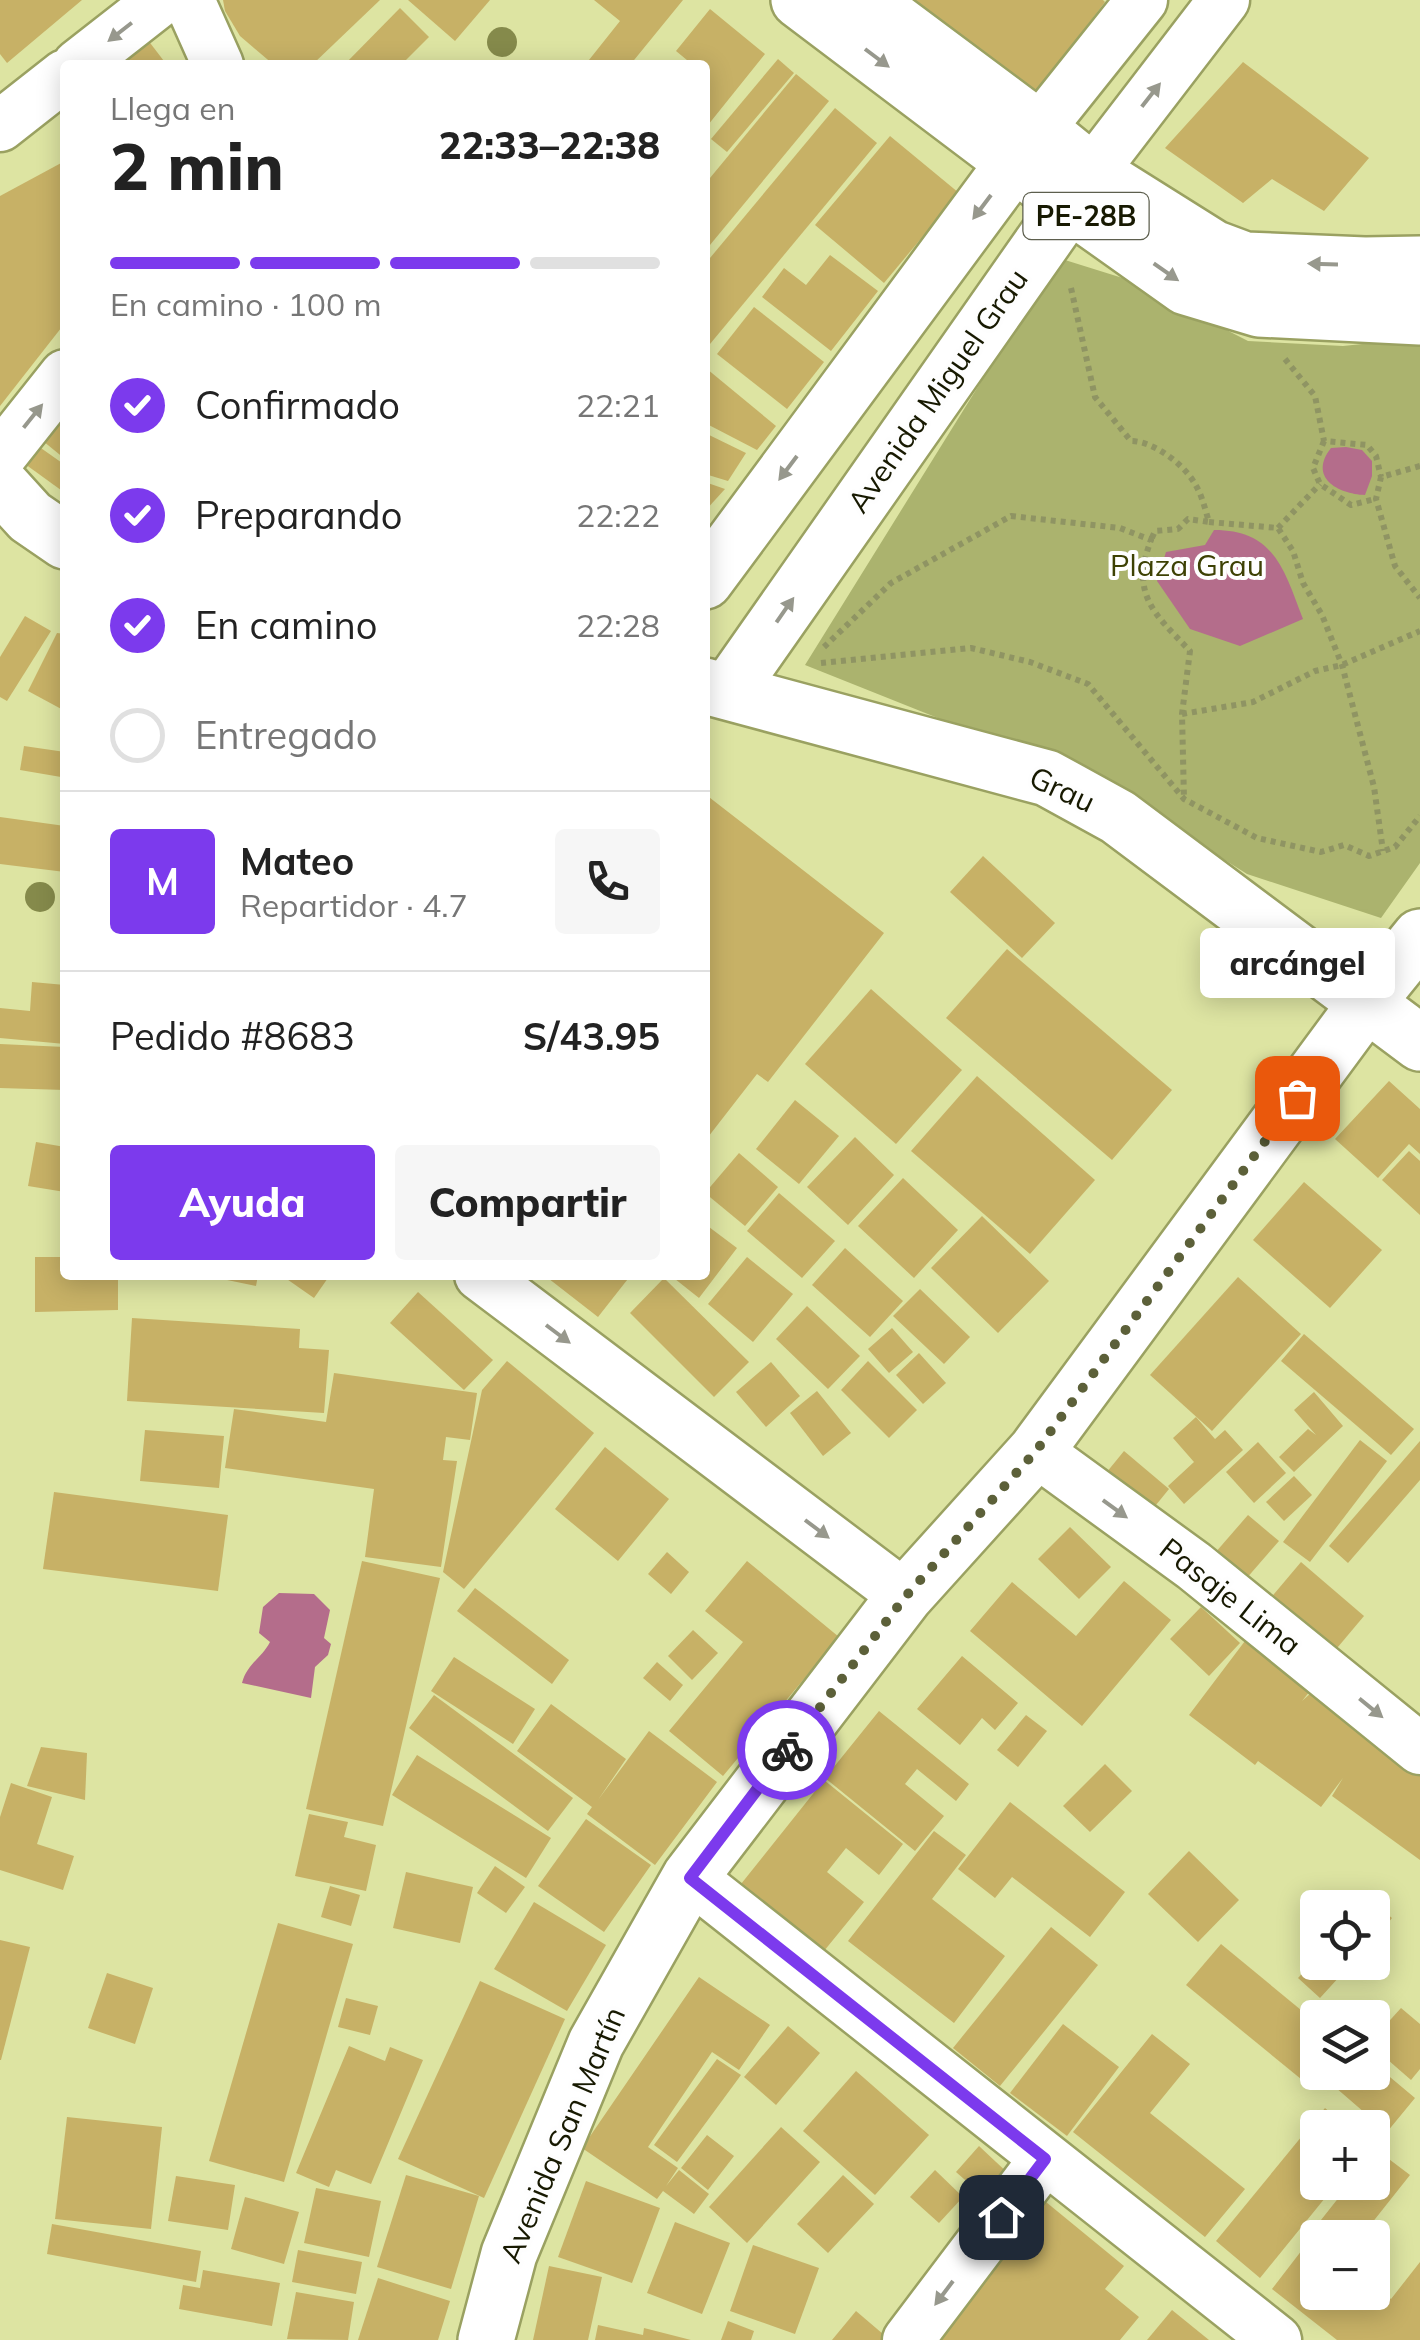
<!DOCTYPE html>
<html lang="es">
<head>
<meta charset="utf-8">
<style>
  body { margin:0; font-family:Mulish,sans-serif; background:#f6f6f6; color:#222; height:100vh; display:flex; flex-direction:column; font-size:38px; white-space:nowrap }
  * { box-sizing:border-box; margin:0 }
  p { font-size:32px; color:#767676 }
  .icon { flex:none; width:55px; height:55px; fill:none; stroke:currentColor; stroke-width:2; stroke-linecap:round; stroke-linejoin:round }
  .map { position:relative; flex:1; overflow:hidden }
  .details { position:absolute; left:60px; top:60px; width:650px; height:1220px; display:flex; flex-direction:column; background:#fff; border-radius:10px; box-shadow:0 5px 25px #0003 }
  .details>* { flex:none }
  .tools { position:absolute; left:1300px; top:1890px; display:grid; gap:20px }
  .tools a { display:grid; place-items:center; width:90px; height:90px; border-radius:10px; background:#fff; box-shadow:0 5px 25px #0003; font-size:50px }
  .pin { position:absolute; display:grid; place-items:center; width:85px; height:85px; color:#fff; margin:-42px; border-radius:20px; box-shadow:0 5px 15px #0006 }
  .courier { position:absolute; display:grid; place-items:center; width:100px; height:100px; margin:-50px; border:8px solid #7c3aed; border-radius:50%; background:#fff; color:#222; box-shadow:0 2px 12px #0007 }
  .bubble { position:absolute; height:70px; border-radius:10px; background:#fff; box-shadow:0 5px 25px #0003; font-size:32px; font-weight:800; line-height:70px; text-align:center }
  .headline em { font-style:normal; font-weight:800 }
  .headline div { display:flex; flex-direction:column-reverse }
  .headline { display:flex; align-items:center; justify-content:space-between; height:170px; padding:0 50px }
  h1 { font-size:65px; font-weight:800; line-height:75px }
  .bar { display:grid; grid-template-columns:repeat(4,1fr); gap:15px 10px; align-content:center; height:120px; padding:0 50px }
  .bar i { height:12px; border-radius:8px; background:#e0e0e0 }
  .bar .active { background:#7c3aed }
  .bar p { grid-column:span 4 }
  .line { display:flex; align-items:center; gap:25px; padding:0 50px; border-top:2px solid #e0e0e0 }
  .line div { flex:1 }
  .round { display:grid; place-items:center; flex:none; width:105px; height:105px; border-radius:10px; background:#f6f6f6 }
  ol { padding:0 50px; list-style:none }
  li { display:flex; align-items:center; gap:30px; height:110px }
  li p { margin-inline-start:auto }
  li .icon { padding:10px; border-radius:50%; background:#7c3aed; color:#fff; stroke-width:4 }
  li:last-child { color:#767676 }
  li i { width:55px; height:55px; border:5px solid #e0e0e0; border-radius:50% }
  .primary-button { display:flex; gap:20px; margin-top:auto; padding:20px 50px }
  .primary-button a { flex:1; height:115px; border-radius:10px; background:#7c3aed; color:#fff; font-size:40px; font-weight:800; line-height:115px; text-align:center }
  .primary-button a+a { background:#f6f6f6; color:#222 }
  .map>svg:first-child { display:block }
</style>
</head>
<body>
<div class="map">
<svg width="1420" height="2340" viewBox="0 0 1420 2340">
  <rect width="100%" height="100%" fill="#dde4a2"/>
  <polygon fill="#abb36e" points="1065,260 1129,280 1248,341 1343,346 1420,338 1420,863 1381,918 1247,874 1108,786 805,665 984,377"/>
  <g fill="#b46d8b">
    <path d="M1346 447 1362 450 1372 461V476L1365 495C1337 494 1308 477 1331 448Z"/>
    <path d="M1214 530C1275 530 1284 570 1303 619L1240 646 1190 629 1157 581 1166 552 1205 545Z"/>
    <path d="M279 1593 314 1594 330 1610 324 1638 331 1644 328 1655 315 1667 311 1698 242 1683C247 1664 261 1659 270 1642L259 1633 263 1607Z"/>
  </g>
  <g fill="#c7b166">
    <polygon points="0,0 82,0 7,63 0,54"/>
    <polygon points="223,0 380,0 312,65 274,65 240,36 225,11"/>
    <polygon points="408,0 490,0 455,41"/>
    <polygon points="594,0 683,0 630,65 585,65 620,21"/>
    <polygon points="901,0 1103,0 1105,2 1024,109"/>
    <polygon points="400,8 429,37 401,65 344,65"/>
    <polygon points="710,9 765,54 708,125 705,122 705,65 693,65 676,51"/>
    <polygon points="144,35 167,65 131,65 122,56"/>
    <polygon points="778,59 794,73 727,152 711,139"/>
    <polygon points="1243,62 1369,158 1324,211 1272,179 1243,203 1165,148"/>
    <polygon points="796,74 829,101 705,251 705,184"/>
    <polygon points="835,108 877,143 710,344 705,339 705,264"/>
    <polygon points="890,136 959,193 884,283 815,225"/>
    <polygon points="63,162 65,323 0,406 0,196"/>
    <polygon points="830,255 878,291 831,351 762,297 784,268 806,285"/>
    <polygon points="754,307 824,362 787,409 717,354"/>
    <polygon points="707,369 776,426 757,450 705,423"/>
    <polygon points="65,413 65,459 43,441"/>
    <polygon points="705,433 746,453 728,481 705,474"/>
    <polygon points="38,446 65,465 65,493 25,464"/>
    <polygon points="705,482 725,489 705,511"/>
    <polygon points="25,616 51,631 7,701 0,697 0,657"/>
    <polygon points="57,633 65,634 65,711 28,691"/>
    <polygon points="24,746 65,752 61,777 20,770"/>
    <polygon points="705,794 884,933 768,1082 757,1074 705,1141"/>
    <polygon points="0,817 65,826 65,872 0,864"/>
    <polygon points="983,856 1055,923 1022,958 950,892"/>
    <polygon points="1007,949 1172,1090 1112,1160 946,1018"/>
    <polygon points="32,982 65,985 65,1044 0,1038 0,1008 30,1011"/>
    <polygon points="871,989 962,1070 896,1144 805,1064"/>
    <polygon points="0,1044 65,1047 65,1090 0,1088"/>
    <polygon points="977,1076 1095,1180 1030,1254 911,1151"/>
    <polygon points="1389,1081 1420,1109 1420,1154 1409,1144 1378,1178 1335,1139"/>
    <polygon points="795,1100 839,1136 799,1184 756,1149"/>
    <polygon points="855,1137 894,1175 848,1225 807,1187"/>
    <polygon points="36,1142 65,1147 65,1192 28,1186"/>
    <polygon points="1409,1151 1420,1161 1420,1215 1382,1180"/>
    <polygon points="739,1153 778,1187 745,1226 705,1193"/>
    <polygon points="903,1178 958,1230 914,1278 858,1226"/>
    <polygon points="1304,1182 1382,1250 1330,1308 1253,1240"/>
    <polygon points="779,1193 835,1241 802,1278 747,1231"/>
    <polygon points="982,1216 1049,1281 998,1333 931,1268"/>
    <polygon points="705,1224 737,1248 699,1298 670,1275 705,1275"/>
    <polygon points="845,1248 903,1301 870,1337 812,1285"/>
    <polygon points="35,1257 65,1257 65,1275 118,1275 118,1310 35,1312"/>
    <polygon points="747,1257 793,1294 753,1342 708,1304"/>
    <polygon points="203,1275 258,1275 256,1286"/>
    <polygon points="281,1275 330,1275 314,1298"/>
    <polygon points="544,1275 631,1275 598,1317"/>
    <polygon points="1238,1277 1301,1334 1212,1431 1150,1375"/>
    <polygon points="664,1278 749,1362 714,1397 630,1313"/>
    <polygon points="920,1289 970,1337 944,1364 893,1316"/>
    <polygon points="418,1292 493,1360 464,1390 390,1323"/>
    <polygon points="807,1306 860,1356 828,1389 776,1339"/>
    <polygon points="132,1318 300,1329 299,1348 329,1350 324,1413 127,1401"/>
    <polygon points="892,1328 913,1352 889,1373 868,1349"/>
    <polygon points="1304,1334 1414,1429 1391,1455 1281,1361"/>
    <polygon points="919,1353 946,1383 923,1404 896,1375"/>
    <polygon points="507,1361 594,1433 464,1589 443,1572 482,1390"/>
    <polygon points="868,1361 917,1410 889,1438 841,1390"/>
    <polygon points="771,1362 800,1396 766,1427 736,1392"/>
    <polygon points="334,1373 477,1393 470,1440 446,1437 443,1460 457,1461 441,1567 365,1557 374,1489 225,1468 234,1409 326,1422"/>
    <polygon points="817,1391 851,1433 823,1456 790,1413"/>
    <polygon points="1314,1392 1343,1426 1294,1472 1279,1457 1308,1429 1316,1435 1294,1410"/>
    <polygon points="1196,1417 1215,1439 1225,1430 1243,1450 1184,1504 1168,1486 1194,1462 1173,1438"/>
    <polygon points="145,1430 224,1436 219,1488 140,1481"/>
    <polygon points="1360,1440 1387,1461 1310,1562 1283,1542"/>
    <polygon points="1420,1441 1420,1480 1348,1563 1329,1546"/>
    <polygon points="1258,1442 1286,1473 1254,1503 1226,1472"/>
    <polygon points="605,1447 669,1499 618,1561 555,1509"/>
    <polygon points="1124,1451 1169,1489 1147,1516 1102,1478"/>
    <polygon points="1294,1476 1312,1495 1284,1521 1266,1502"/>
    <polygon points="54,1492 228,1515 218,1591 43,1569"/>
    <polygon points="1248,1515 1279,1541 1239,1587 1208,1561"/>
    <polygon points="1070,1527 1111,1567 1079,1599 1038,1559"/>
    <polygon points="667,1552 689,1572 671,1594 648,1574"/>
    <polygon points="362,1561 440,1578 383,1826 306,1809"/>
    <polygon points="747,1561 839,1637 723,1776 669,1731 743,1642 705,1611"/>
    <polygon points="1301,1562 1364,1616 1327,1660 1264,1606"/>
    <polygon points="1124,1581 1171,1620 1082,1726 970,1631 1012,1582 1076,1636"/>
    <polygon points="475,1588 569,1660 552,1684 457,1611"/>
    <polygon points="1201,1607 1240,1643 1209,1676 1170,1639"/>
    <polygon points="693,1630 718,1653 692,1680 668,1656"/>
    <polygon points="1248,1637 1314,1686 1302,1701 1311,1693 1420,1773 1420,1860 1332,1796 1343,1778 1321,1807 1258,1761 1255,1765 1189,1715"/>
    <polygon points="962,1656 1018,1703 995,1730 982,1718 960,1745 917,1709"/>
    <polygon points="454,1657 535,1709 513,1744 431,1691"/>
    <polygon points="657,1662 683,1685 670,1701 643,1678"/>
    <polygon points="434,1695 573,1798 548,1831 409,1728"/>
    <polygon points="551,1704 626,1759 598,1800 649,1731 717,1782 655,1865 587,1814 592,1807 517,1751"/>
    <polygon points="879,1711 969,1784 956,1801 917,1769 905,1784 944,1816 915,1851 825,1778"/>
    <polygon points="1026,1715 1047,1731 1018,1767 997,1750"/>
    <polygon points="41,1747 87,1753 85,1800 27,1786"/>
    <polygon points="417,1755 551,1838 526,1878 392,1795"/>
    <polygon points="1105,1764 1132,1791 1090,1832 1063,1806"/>
    <polygon points="824,1780 903,1844 879,1875 846,1848 827,1872 864,1902 824,1951 741,1884"/>
    <polygon points="11,1783 52,1797 37,1844 74,1856 63,1890 0,1870 0,1817"/>
    <polygon points="1010,1802 1125,1892 1090,1937 1012,1877 995,1898 958,1869"/>
    <polygon points="309,1814 348,1822 344,1837 376,1845 366,1891 295,1876"/>
    <polygon points="586,1819 651,1865 604,1932 538,1886"/>
    <polygon points="934,1831 966,1855 932,1899 1005,1956 954,2023 848,1941"/>
    <polygon points="1189,1851 1239,1900 1198,1942 1148,1894"/>
    <polygon points="495,1866 525,1887 506,1913 477,1893"/>
    <polygon points="406,1872 473,1887 460,1943 393,1928"/>
    <polygon points="330,1886 360,1895 351,1926 321,1917"/>
    <polygon points="1365,1896 1392,1918 1372,1943 1372,1908 1356,1908"/>
    <polygon points="534,1902 606,1945 567,2011 494,1969"/>
    <polygon points="278,1923 353,1944 284,2182 209,2161"/>
    <polygon points="1051,1927 1098,1965 1000,2086 953,2048"/>
    <polygon points="0,1940 30,1947 1,2060 0,2060"/>
    <polygon points="1221,1944 1318,2024 1318,2060 1301,2079 1186,1985"/>
    <polygon points="1318,1957 1318,1962 1351,1964 1320,1998 1298,1978"/>
    <polygon points="107,1973 153,1988 135,2044 88,2028"/>
    <polygon points="699,1977 770,2025 739,2070 712,2052 648,2147 678,2168 666,2186 679,2170 709,2194 694,2214 663,2191 657,2199 582,2148"/>
    <polygon points="480,1981 565,2019 484,2198 398,2159"/>
    <polygon points="346,1998 378,2006 370,2035 338,2027"/>
    <polygon points="1401,2008 1420,2024 1420,2069 1411,2080 1372,2046 1372,2040"/>
    <polygon points="1063,2024 1119,2067 1067,2136 1010,2093"/>
    <polygon points="788,2026 820,2053 776,2105 744,2077"/>
    <polygon points="1152,2034 1190,2064 1150,2113 1245,2189 1205,2237 1073,2132"/>
    <polygon points="349,2046 385,2061 390,2047 423,2060 371,2184 336,2170 329,2187 296,2173"/>
    <polygon points="717,2059 741,2075 677,2162 654,2145"/>
    <polygon points="1372,2062 1415,2098 1387,2132 1328,2081 1336,2072 1372,2072"/>
    <polygon points="856,2071 929,2135 875,2195 803,2131"/>
    <polygon points="1325,2108 1348,2128 1318,2128 1318,2182 1338,2182 1260,2278 1216,2241"/>
    <polygon points="67,2117 162,2127 151,2229 55,2219"/>
    <polygon points="781,2127 820,2162 747,2243 709,2207"/>
    <polygon points="707,2135 734,2156 708,2190 681,2168"/>
    <polygon points="979,2146 1012,2177 989,2201 956,2172"/>
    <polygon points="1377,2150 1410,2175 1360,2238 1344,2238 1321,2220 1351,2182 1372,2182 1372,2156"/>
    <polygon points="935,2170 963,2197 939,2223 910,2197"/>
    <polygon points="406,2175 479,2196 451,2289 377,2267"/>
    <polygon points="843,2175 874,2204 828,2253 797,2224"/>
    <polygon points="176,2176 235,2185 228,2230 168,2221"/>
    <polygon points="586,2181 660,2208 632,2283 558,2257"/>
    <polygon points="316,2188 381,2201 369,2257 304,2243"/>
    <polygon points="245,2197 299,2212 284,2264 231,2249"/>
    <polygon points="1046,2202 1124,2266 1105,2289 1139,2317 1120,2340 931,2340"/>
    <polygon points="675,2222 730,2243 702,2314 647,2293"/>
    <polygon points="52,2224 201,2251 196,2282 47,2254"/>
    <polygon points="1312,2237 1318,2242 1318,2292 1372,2292 1372,2285 1391,2299 1420,2262 1420,2340 1337,2340 1272,2289"/>
    <polygon points="753,2245 819,2268 795,2334 730,2311"/>
    <polygon points="298,2250 362,2262 356,2294 292,2282"/>
    <polygon points="549,2266 602,2277 588,2340 533,2340"/>
    <polygon points="203,2270 280,2283 272,2326 179,2309 183,2285 200,2288"/>
    <polygon points="378,2278 450,2301 438,2340 358,2340"/>
    <polygon points="296,2292 354,2302 348,2340 287,2339"/>
    <polygon points="1172,2310 1209,2340 1147,2340"/>
    <polygon points="856,2311 890,2340 832,2340"/>
    <polygon points="728,2321 754,2331 751,2340 721,2340"/>
    <polygon points="598,2325 643,2335 644,2328 691,2340 595,2340"/>
  </g>
  <g fill="none" stroke-linecap="round" stroke-linejoin="round">
    <defs>
      <g id="minor">
        <polyline points="189,0 218,65"/>
        <polyline points="78,65 161,0"/>
        <polyline points="0,126 65,75"/>
        <polyline points="1039,129 1142,0"/>
        <polyline points="1092,172 1224,0"/>
        <polyline points="0,457 65,375"/>
        <polyline points="480,1275 905,1596"/>
        <polyline points="1036,1451 1194,1566 1420,1749"/>
        <polyline points="690,1877 1276,2340"/>
        <polyline points="908,2340 1045,2159"/>
      </g>
      <g id="major">
        <polyline points="0,484 30,517 65,541"/>
        <polyline points="705,581 1039,129"/>
        <polyline points="705,686 1047,778 1118,817 1420,1043"/>
        <polyline points="729,690 1092,172"/>
        <polyline points="486,2340 509,2254 596,2043 690,1877 905,1596 1036,1451 1368,1001 1420,937"/>
      </g>
      <g id="highway">
        <polyline points="799,0 1069,204 1186,287 1259,309 1420,317"/>
        <polyline points="866,0 1039,129 1092,172 1213,248 1245,260 1365,265 1420,264"/>
      </g>
    </defs>
    <use href="#minor" stroke="#9aa161" stroke-width="55"/>
    <use href="#major" stroke="#9aa161" stroke-width="60"/>
    <use href="#highway" stroke="#9aa161" stroke-width="60"/>
    <g stroke="#8f9463" stroke-width="6" stroke-dasharray="5 5" stroke-linecap="butt">
      <path d="M1071 288 1095 397 1131 441C1153 441 1184 464 1195 484 1202 495 1205 509 1209 522L1188 519 1178 529 1155 531 1151 540"/>
      <polyline points="1285,359 1315,396 1324,441 1367,445 1376,456 1381,477"/>
      <polyline points="1324,441 1313,468 1320,484 1351,505 1375,499"/>
      <polyline points="1420,466 1381,477 1376,499 1395,566 1420,598"/>
      <polyline points="1209,522 1278,528 1293,551 1303,583 1322,615 1342,665 1374,787 1383,851"/>
      <polyline points="1278,528 1320,484"/>
      <path d="M824 647 891 583 1011 516 1120 528 1151 540C1130 595 1154 613 1190 651L1182 714 1184 799"/>
      <polyline points="821,663 971,648 1030,662 1088,684 1184,799 1257,838 1321,852 1344,845 1369,856 1395,847 1420,816"/>
      <polyline points="1182,714 1253,702 1315,671 1342,665 1420,631"/>
    </g>
    <use href="#minor" stroke="#fff" stroke-width="50"/>
    <use href="#major" stroke="#fff" stroke-width="55"/>
    <use href="#highway" stroke="#fff" stroke-width="55"/>
  </g>
  <g fill="#858a4b">
    <circle cx="502" cy="42" r="15"/>
    <circle cx="40" cy="897" r="15"/>
  </g>
  <defs><path id="oneway-solid" d="M-6-.8H1V-3.2L6.5 0L1 3.2V.8H-6Z" transform="scale(2.5)"/></defs>
  <g fill="#97988d">
    <use href="#oneway-solid" transform="translate(120 32) rotate(142)"/>
    <use href="#oneway-solid" transform="translate(877 58) rotate(37)"/>
    <use href="#oneway-solid" transform="translate(1151 95) rotate(-52)"/>
    <use href="#oneway-solid" transform="translate(982 207) rotate(127)"/>
    <use href="#oneway-solid" transform="translate(1323 264) rotate(-178)"/>
    <use href="#oneway-solid" transform="translate(1166 272) rotate(35)"/>
    <use href="#oneway-solid" transform="translate(33 416) rotate(-51)"/>
    <use href="#oneway-solid" transform="translate(788 468) rotate(127)"/>
    <use href="#oneway-solid" transform="translate(785 610) rotate(-55)"/>
    <use href="#oneway-solid" transform="translate(558 1334) rotate(37)"/>
    <use href="#oneway-solid" transform="translate(1115 1509) rotate(36)"/>
    <use href="#oneway-solid" transform="translate(817 1529) rotate(37)"/>
    <use href="#oneway-solid" transform="translate(1371 1708) rotate(39)"/>
    <use href="#oneway-solid" transform="translate(944 2293) rotate(127)"/>
  </g>
  <g fill="none" stroke-linecap="round" stroke-linejoin="round">
    <polyline stroke="#5c6039" stroke-width="10" stroke-dasharray="0 18" points="787,1750 906,1596 1036,1451 1297,1098"/>
    <polyline stroke="#7c3aed" stroke-width="12" points="787,1750 690,1878 1045,2159 1001,2217"/>
  </g>
  <g text-anchor="middle" stroke-width="8" stroke-linejoin="round" paint-order="stroke">
    <rect fill="#fefefe" stroke="#5c5e4d" stroke-width="2.5" x="1023.5" y="193" width="125" height="46" rx="8"/>
    <g font-size="28" font-weight="bold" fill="#171901">
      <text x="1086" y="226">PE-28B</text>
    </g>
    <g font-size="30" fill="#171901" stroke="#fefefe">
      <text transform="translate(938 391) rotate(-55)" y="10">Avenida Miguel Grau</text>
      <text transform="translate(1062 790) rotate(25)" y="10">Grau</text>
      <text transform="translate(1230 1597) rotate(38)" y="10">Pasaje Lima</text>
      <text transform="translate(563 2135) rotate(-67)" y="10">Avenida San Martín</text>
    </g>
    <g font-size="30" fill="#3d4104" stroke="#fefefe">
      <text x="1187" y="576">Plaza Grau</text>
    </g>
  </g>
</svg>
<div class="tools">
<a><svg class="icon" aria-label="locate" viewBox="0 0 24 24"><circle cx="12" cy="12" r="6"/><path d="M12 2v4M12 18v4M2 12h4M18 12h4"/></svg></a>
<a><svg class="icon" aria-label="layers" viewBox="0 0 24 24"><path d="M12 4l9 5-9 5-9-5zM3 14l9 5 9-5"/></svg></a>
<a>+</a>
<a>−</a>
</div>
<div class="pin" style="left:1297px;top:1098px;background:#ea580c"><svg class="icon" aria-label="bag" viewBox="0 0 24 24"><path d="M5 8h14l-1 12H6zM9 8a3 3 0 0 1 6 0"/></svg></div>
<div class="pin" style="left:1001px;top:2217px;background:#1f2937"><svg class="icon" aria-label="home" viewBox="0 0 24 24"><path d="M3 11l9-7 9 7M6 9v11h12V9"/></svg></div>
<div class="courier" style="left:787px;top:1750px"><svg class="icon" aria-label="bike" viewBox="0 0 24 24"><circle cx="6" cy="16" r="4"/><circle cx="18" cy="16" r="4"/><path d="M6 16l4-8h5l3 8M10 8l3 8H6M13 5h3"/></svg></div>
<div class="bubble" style="left:1200px;top:928px;width:195px">arcángel</div>
<section class="details">
<div class="headline"><div><h1>2 min</h1><p>Llega en</p></div><em>22:33–22:38</em></div>
<div class="bar"><i class="active"></i><i class="active"></i><i class="active"></i><i></i><p>En camino · 100 m</p></div>
<ol>
<li><svg class="icon" aria-label="check" viewBox="0 0 24 24"><path d="M5 12l5 5 9-10"/></svg>Confirmado<p>22:21</p></li>
<li><svg class="icon" aria-label="check" viewBox="0 0 24 24"><path d="M5 12l5 5 9-10"/></svg>Preparando<p>22:22</p></li>
<li><svg class="icon" aria-label="check" viewBox="0 0 24 24"><path d="M5 12l5 5 9-10"/></svg>En camino<p>22:28</p></li>
<li><i></i>Entregado</li>
</ol>
<div class="line" style="height:180px"><b class="round" style="background:#7c3aed;color:#fff">M</b><div><b>Mateo</b><p>Repartidor · 4.7</p></div><a class="round"><svg class="icon" aria-label="phone" viewBox="0 0 24 24"><path d="M5 4h4l2 5-3 2q2 4 5 5l2-3 5 2v4C11 20 4 13 5 4z"/></svg></a></div>
<div class="line" style="height:130px"><div>Pedido #8683</div><b>S/43.95</b></div>
<div class="primary-button"><a>Ayuda</a><a>Compartir</a></div>
</section>
</div>
</body>
</html>
